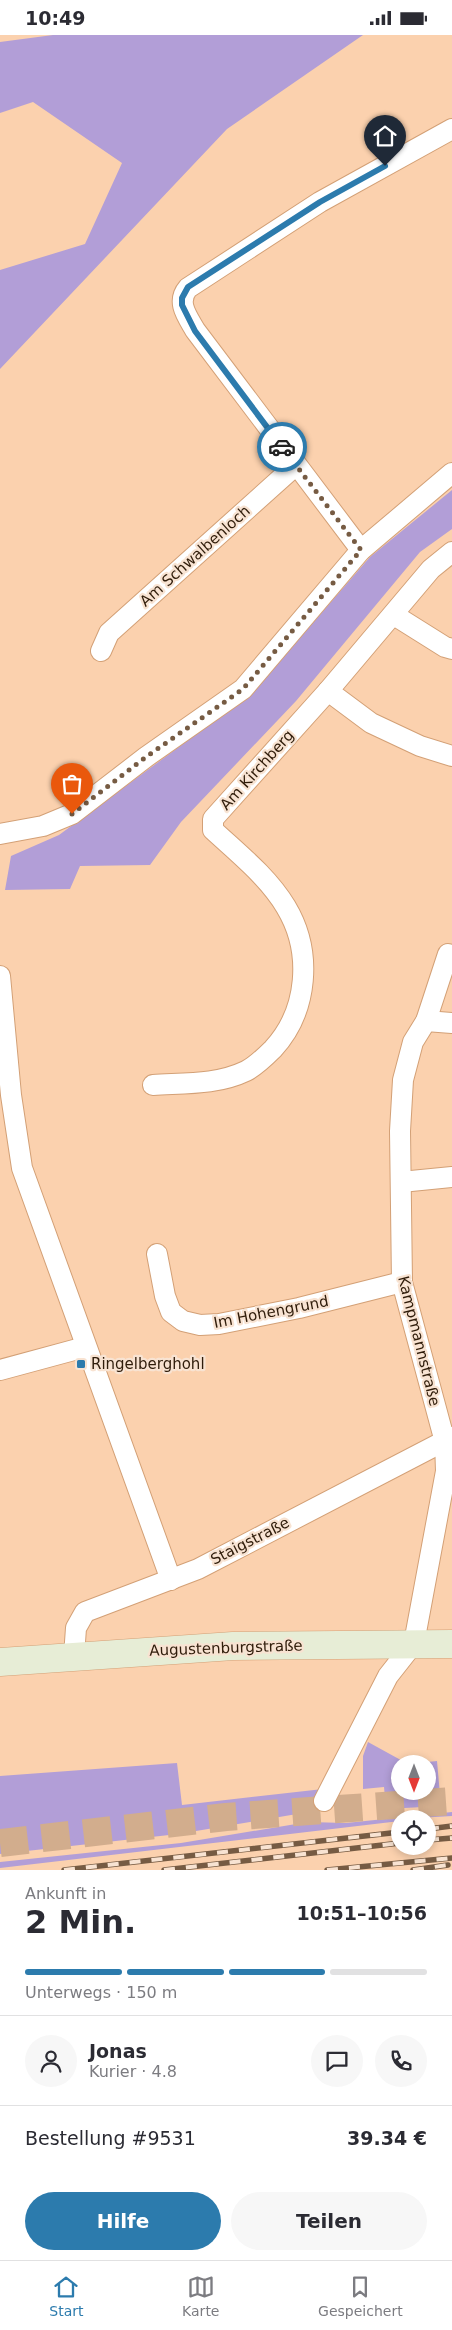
<!DOCTYPE html>
<html lang="de">
<head>
<meta charset="utf-8">
<style>
  body { margin:0; font-family:"DejaVu Sans",sans-serif; background:#f7f7f7; color:#2b2b33; height:100vh; display:flex; flex-direction:column; font-size:19px; white-space:nowrap }
  * { box-sizing:border-box; margin:0 }
  p { font-size:16px; color:#7c7c81 }
  .icon { flex:none; width:28px; height:28px; fill:none; stroke:currentColor; stroke-width:2; stroke-linecap:round; stroke-linejoin:round }
  .map { position:relative; height:1835px; overflow:hidden }
  .sheet { display:flex; flex-direction:column; background:#fff; flex:1 }
  .sheet>* { flex:none }
  .needle { width:32px; rotate:180deg }
  .buttons { position:absolute; left:391px; top:1720px; display:grid; gap:10px }
  .buttons a { display:grid; place-items:center; width:45px; height:45px; border-radius:50%; background:#fff; box-shadow:0 2px 8px #0003; font-size:25px }
  .pin { position:absolute; display:grid; place-items:center; width:42px; height:42px; color:#fff; margin:-51px -21px; border-radius:50% 50% 50% 0; rotate:-45deg; box-shadow:0 0 5px #0007 }
  .pin .icon { rotate:45deg }
  .courier { position:absolute; display:grid; place-items:center; width:50px; height:50px; margin:-25px; border:4px solid #2c7bad; border-radius:50%; background:#fff; color:#222; box-shadow:0 1px 6px #0007 }
  .summary em { font-style:normal; font-weight:700 }
  .summary div { display:flex; flex-direction:column-reverse }
  .summary { display:flex; align-items:center; justify-content:space-between; height:85px; padding:0 25px }
  h1 { font-size:32px; font-weight:700; line-height:38px }
  .bar { display:grid; grid-template-columns:repeat(4,1fr); gap:8px 5px; align-content:center; height:60px; padding:0 25px }
  .bar i { height:6px; border-radius:4px; background:#e1e1e2 }
  .bar .active { background:#2c7bad }
  .bar p { grid-column:span 4 }
  .line { display:flex; align-items:center; gap:12px; padding:0 25px; border-top:1px solid #e1e1e2 }
  .line div { flex:1 }
  .round { display:grid; place-items:center; flex:none; width:52px; height:52px; border-radius:26px; background:#f7f7f7 }
  .action { display:flex; gap:10px; margin-top:auto; padding:10px 25px }
  .action a { flex:1; height:58px; border-radius:30px; background:#2c7bad; color:#fff; font-size:20px; font-weight:700; line-height:58px; text-align:center }
  .action a+a { background:#f7f7f7; color:#2b2b33 }
  .status { display:flex; justify-content:space-between; align-items:center; height:35px; padding:0 25px; background:#fff; direction:ltr }
  .status svg { height:14px; fill:currentColor }
  .dock { display:flex; justify-content:space-around; align-items:center; height:70px; border-top:1px solid #e1e1e2; background:#fff; font-size:14px; color:#7c7c81 }
  .dock a { display:grid; justify-items:center; gap:2px }
  .dock .active { color:#2c7bad }
  .map>svg:first-child { display:block }
</style>
</head>
<body>
<div class="status"><b>10:49</b><svg viewBox="0 0 49 12"><path d="M0 12V9h3v3zM5 12V6h3v6zM10 12V3h3v9zM15 12V0h3v12zM26 1h20v11H26zM47 4h2v5h-2z"/></svg></div>
<div class="map">
<svg width="452" height="1835" viewBox="0 0 452 1835">
  <rect width="100%" height="100%" fill="#fbd1ae"/>
  <g fill="#b29ed7" fill-rule="evenodd">
    <polygon points="53,0 363,0 227,94 0,334 0,235 85,209 122,128 33,67 0,78 0,7"/>
    <polygon points="452,455 452,494 420,517 296,666 181,787 150,830 80,831 70,854 5,855 11,821 59,800 251,659 370,522"/>
    <path d="M368 1707 408 1729 437 1726 441 1771 386 1774 384 1752 363 1754V1721ZM400 1729H428V1756H400Z"/>
    <polygon points="177,1728 182,1770 323,1754 313,1767 297,1779 178,1799 0,1819 0,1741"/>
    <polygon points="452,1777 452,1781 400,1784 400,1786 0,1833 0,1827 181,1808 308,1787 346,1788"/>
  </g>
  <g fill="none" stroke-linecap="round" stroke-linejoin="round">
    <polyline stroke="#d2ad8d" stroke-width="28" stroke-dasharray="28 14" stroke-linecap="butt" points="0,1808 226,1782 452,1766"/>
    <defs>
      <g id="street">
        <path d="M361 515 195 295C187 281 176 267 188 253L320 167 452 94"/>
        <polyline points="394,580 445,612 452,614"/>
        <polyline points="101,616 109,598 296,430"/>
        <polyline points="328,656 371,688 420,711 452,721"/>
        <polyline points="0,799 43,791 72,779 146,722 243,654 361,515 452,438"/>
        <polyline points="0,941 11,1060 22,1133 171,1545"/>
        <polyline points="426,986 452,988"/>
        <path d="M153 1050C184 1048 217 1050 246 1036 256 1031 265 1022 273 1014 308 976 313 917 286 872 268 842 239 819 213 795V784L328 656 431 534 452 517"/>
        <polyline points="401,1147 452,1142"/>
        <polyline points="157,1219 165,1261 171,1277 183,1286 200,1290 219,1289 299,1273 402,1247"/>
        <polyline points="0,1335 85,1312"/>
        <polyline points="74,1621 76,1593 85,1577 198,1534 452,1402"/>
        <polyline points="324,1766 388,1641 414,1608 446,1436 445,1407 402,1247 400,1096 403,1045 413,1007 426,986 448,919"/>
      </g>
      <polyline id="secondary" points="0,1627 233,1611 452,1609"/>
    </defs>
    <use href="#street" stroke="#d3a076" stroke-width="22"/>
    <use href="#secondary" stroke="#d3a076" stroke-width="29"/>
    <use href="#street" stroke="#fff" stroke-width="20"/>
    <use href="#secondary" stroke="#e7edd6" stroke-width="28"/>
    <defs>
      <g id="rail">
        <polyline points="428,1794 452,1791"/>
        <polyline points="428,1805 452,1803"/>
        <polyline points="64,1835 400,1797"/>
        <polyline points="164,1835 400,1808"/>
        <polyline points="327,1835 452,1823"/>
        <polyline points="413,1835 448,1830"/>
      </g>
    </defs>
    <use href="#rail" stroke="#765b43" stroke-width="5.5"/>
    <use href="#rail" stroke="#f8e3d2" stroke-width="4" stroke-dasharray="11" stroke-linecap="butt"/>
  </g>
  <g fill="none" stroke-linecap="round" stroke-linejoin="round">
    <polyline stroke="#765b43" stroke-width="5" stroke-dasharray="0 9" points="72,779 146,722 243,654 361,515 282,412"/>
    <polyline stroke="#2c7bad" stroke-width="6" points="282,412 195,296 182,270 182,263 188,252 320,167 385,131"/>
  </g>
  <rect fill="#2c7bad" stroke="#f8e3d2" stroke-width="2" x="76" y="1324" width="10" height="10" rx="2.5"/>
  <g text-anchor="middle" stroke-width="4.5" stroke-linejoin="round" paint-order="stroke">
    <g font-size="15" fill="#2f1c0a" stroke="#f8e3d2">
      <text transform="translate(195 521) rotate(-42)" y="5">Am Schwalbenloch</text>
      <text transform="translate(257 735) rotate(-48)" y="5">Am Kirchberg</text>
      <text transform="translate(271 1277) rotate(-11)" y="5">Im Hohengrund</text>
      <text transform="translate(419 1306) rotate(76)" y="5">Kampmannstraße</text>
      <text transform="translate(250 1506) rotate(-27)" y="5">Staigstraße</text>
      <text transform="translate(226 1613) rotate(-2)" y="5">Augustenburgstraße</text>
    </g>
    <g font-size="15" fill="#2f1c0a" stroke="#f8e3d2" text-anchor="start">
      <text x="91" y="1334">Ringelberghohl</text>
    </g>
  </g>
</svg>
<div class="buttons">
<a><svg class="needle" viewBox="-14 -14 28 28"><path d="M0-13l5 13h-10z" fill="#e53935"/><path d="M0 13l5-13h-10z" fill="#7c7c81"/></svg></a>
<a><svg class="icon" aria-label="locate" viewBox="0 0 24 24"><circle cx="12" cy="12" r="6"/><path d="M12 2v4M12 18v4M2 12h4M18 12h4"/></svg></a>
</div>
<div class="pin" style="left:72px;top:779px;background:#ea580c"><svg class="icon" aria-label="bag" viewBox="0 0 24 24"><path d="M5 8h14l-1 12H6zM9 8a3 3 0 0 1 6 0"/></svg></div>
<div class="pin" style="left:385px;top:131px;background:#1f2937"><svg class="icon" aria-label="home" viewBox="0 0 24 24"><path d="M3 11l9-7 9 7M6 9v11h12V9"/></svg></div>
<div class="courier" style="left:282px;top:412px"><svg class="icon" aria-label="car" viewBox="0 0 24 24"><path d="M5 17H2v-5l4-1 3-4h7l3 4 3 1v5h-3M9 17h6M6 11h13"/><circle cx="7" cy="17" r="2"/><circle cx="17" cy="17" r="2"/></svg></div>
</div>
<section class="sheet">
<div class="summary"><div><h1>2 Min.</h1><p>Ankunft in</p></div><em>10:51–10:56</em></div>
<div class="bar"><i class="active"></i><i class="active"></i><i class="active"></i><i></i><p>Unterwegs · 150 m</p></div>
<div class="line" style="height:90px"><a class="round"><svg class="icon" aria-label="person" viewBox="0 0 24 24"><circle cx="12" cy="8" r="4"/><path d="M4 21q1-7 8-7t8 7"/></svg></a><div><b>Jonas</b><p>Kurier · 4.8</p></div><a class="round"><svg class="icon" aria-label="chat" viewBox="0 0 24 24"><path d="M4 5h16v11H9l-5 4z"/></svg></a><a class="round"><svg class="icon" aria-label="phone" viewBox="0 0 24 24"><path d="M5 4h4l2 5-3 2q2 4 5 5l2-3 5 2v4C11 20 4 13 5 4z"/></svg></a></div>
<div class="line" style="height:65px"><div>Bestellung #9531</div><b>39.34 €</b></div>
<div class="action"><a>Hilfe</a><a>Teilen</a></div>
</section>
<nav class="dock">
<a class="active"><svg class="icon" aria-label="home" viewBox="0 0 24 24"><path d="M3 11l9-7 9 7M6 9v11h12V9"/></svg>Start</a>
<a><svg class="icon" aria-label="map" viewBox="0 0 24 24"><path d="M3 6l6-2 6 2 6-2v14l-6 2-6-2-6 2zM9 4v14M15 6v14"/></svg>Karte</a>
<a><svg class="icon" aria-label="saved" viewBox="0 0 24 24"><path d="M7 4h10v16l-5-4-5 4z"/></svg>Gespeichert</a>
</nav>
</body>
</html>
